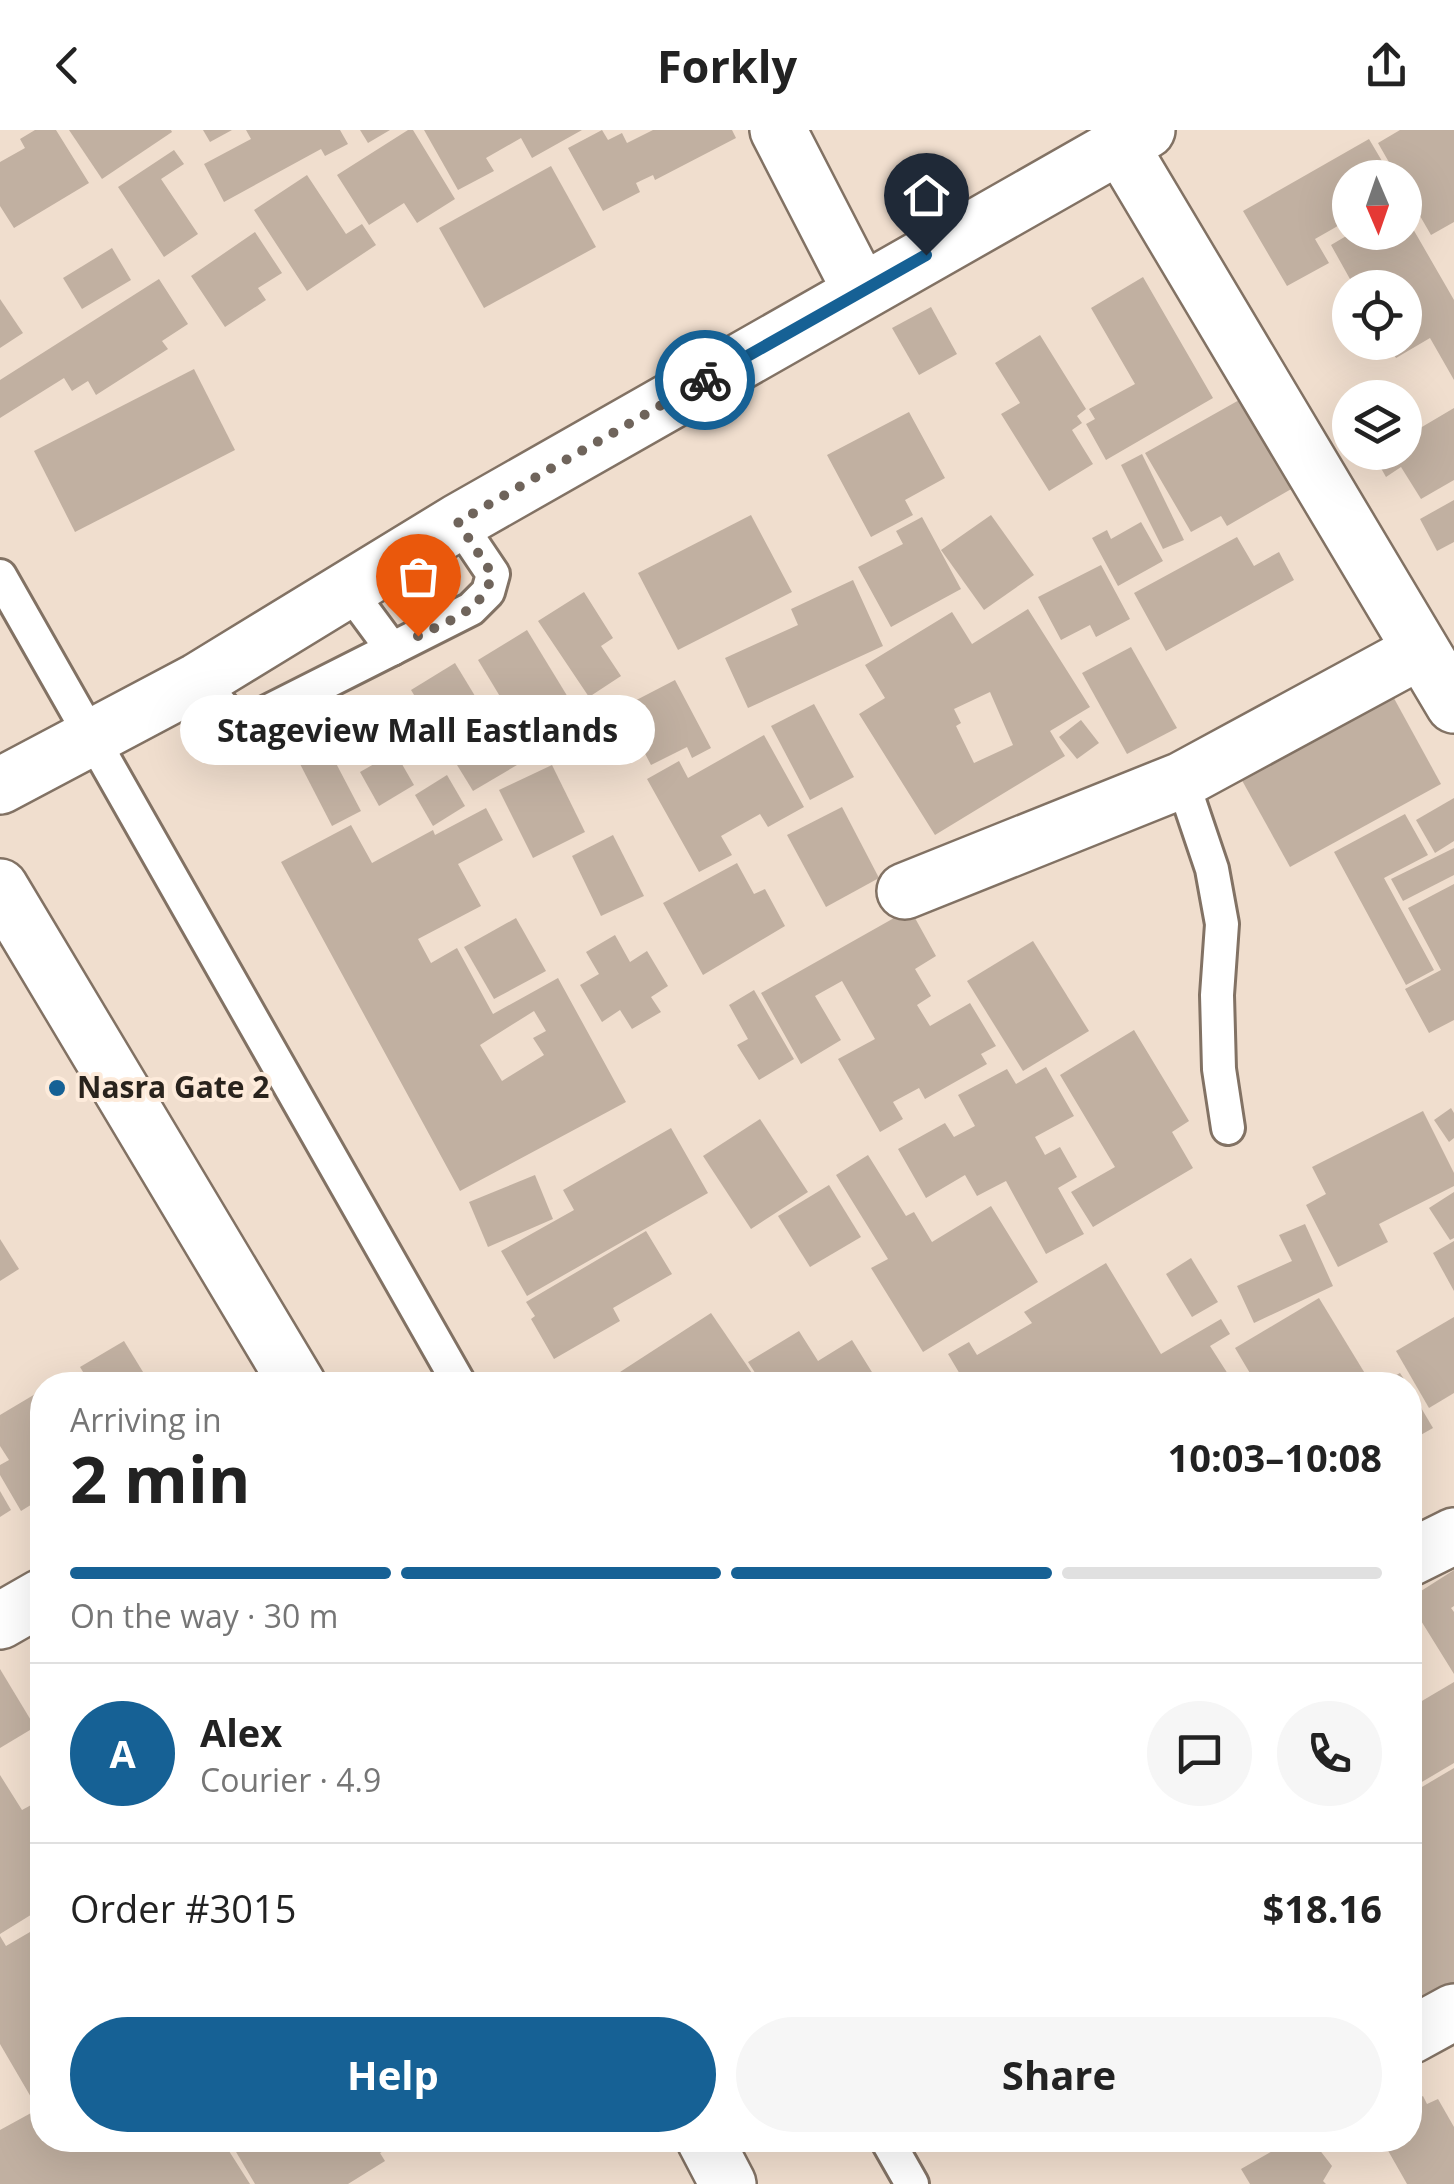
<!DOCTYPE html>
<html lang="en">
<head>
<meta charset="utf-8">
<style>
  body { margin:0; font-family:"Open Sans",sans-serif; background:#f6f6f6; color:#222; height:100vh; display:flex; flex-direction:column; font-size:38px; white-space:nowrap }
  * { box-sizing:border-box; margin:0 }
  p { font-size:32px; color:#767676 }
  .icon { flex:none; width:55px; height:55px; fill:none; stroke:currentColor; stroke-width:2; stroke-linecap:round; stroke-linejoin:round }
  .map { position:relative; flex:1; overflow:hidden }
  .details { position:absolute; left:30px; top:1242px; width:1392px; height:780px; display:flex; flex-direction:column; background:#fff; border-radius:40px; box-shadow:0 10px 40px #0002 }
  .details>* { flex:none }
  .needle { width:65px; rotate:178deg }
  .tools { position:absolute; left:1332px; top:30px; display:grid; gap:20px }
  .tools a { display:grid; place-items:center; width:90px; height:90px; border-radius:50%; background:#fff; box-shadow:0 10px 40px #0002; font-size:50px }
  .pin { position:absolute; display:grid; place-items:center; width:85px; height:85px; color:#fff; margin:-102px -42px; border-radius:50% 50% 50% 0; rotate:-45deg; box-shadow:0 0 10px #0007 }
  .pin .icon { rotate:45deg }
  .courier { position:absolute; display:grid; place-items:center; width:100px; height:100px; margin:-50px; border:8px solid #166195; border-radius:50%; background:#fff; color:#222; box-shadow:0 2px 12px #0007 }
  .bubble { position:absolute; height:70px; border-radius:35px; background:#fff; box-shadow:0 10px 40px #0002; font-size:32px; font-weight:700; line-height:70px; text-align:center }
  .head em { font-style:normal; font-weight:700 }
  .head div { display:flex; flex-direction:column-reverse }
  .head { display:flex; align-items:center; justify-content:space-between; height:170px; padding:0 40px }
  h1 { font-size:65px; font-weight:700; line-height:75px }
  .bar { display:grid; grid-template-columns:repeat(4,1fr); gap:15px 10px; align-content:center; height:120px; padding:0 40px }
  .bar i { height:12px; border-radius:8px; background:#e0e0e0 }
  .bar .active { background:#166195 }
  .bar p { grid-column:span 4 }
  .line { display:flex; align-items:center; gap:25px; padding:0 40px; border-top:2px solid #e0e0e0 }
  .line div { flex:1 }
  .round { display:grid; place-items:center; flex:none; width:105px; height:105px; border-radius:52px; background:#f6f6f6 }
  .primary-button { display:flex; gap:20px; margin-top:auto; padding:20px 40px }
  .primary-button a { flex:1; height:115px; border-radius:60px; background:#166195; color:#fff; font-size:40px; font-weight:700; line-height:115px; text-align:center }
  .primary-button a+a { background:#f6f6f6; color:#222 }
  header { display:flex; justify-content:space-between; align-items:center; height:130px; padding:0 40px; background:#fff; font-size:45px; font-weight:700 }
  .map>svg:first-child { display:block }
</style>
</head>
<body>
<header><svg class="icon" aria-label="back" viewBox="0 0 24 24"><path d="M15 5l-7 7 7 7"/></svg>Forkly<svg class="icon" aria-label="share" viewBox="0 0 24 24"><path d="M12 15V3M7 8l5-5 5 5M5 13v7h14v-7"/></svg></header>
<div class="map">
<svg width="1454" height="2054" viewBox="0 0 1454 2054">
  <rect width="100%" height="100%" fill="#f0dece"/>
  <g fill="#c1b0a1" fill-rule="evenodd">
    <polygon points="35,0 56,0 89,53 14,98 0,76 0,32 25,18 20,9"/>
    <polygon points="69,0 171,0 172,2 102,49"/>
    <polygon points="203,0 232,0 210,12"/>
    <polygon points="246,0 340,0 348,14 325,26 321,19 224,72 204,34 251,9"/>
    <polygon points="360,0 390,0 368,13"/>
    <polygon points="408,0 413,0 455,69 417,93 404,73 369,95 337,45"/>
    <polygon points="424,0 582,0 532,28 521,8 486,28 494,41 458,60"/>
    <polygon points="602,0 608,10 622,3 627,13 653,0 732,0 736,8 655,50 653,45 636,53 640,62 603,81 568,18"/>
    <polygon points="1400,0 1454,0 1454,92 1431,105 1405,60 1405,48 1398,48 1378,13"/>
    <polygon points="1369,9 1392,48 1350,48 1350,89 1315,109 1329,133 1287,156 1243,81"/>
    <polygon points="174,20 184,34 161,49 198,104 164,127 118,57"/>
    <polygon points="551,36 596,117 484,178 439,98"/>
    <polygon points="307,45 346,104 362,94 376,115 307,161 254,80"/>
    <polygon points="1405,85 1454,170 1454,250 1430,208 1396,228 1387,212 1405,212 1405,158 1355,158 1331,115 1353,102 1405,102"/>
    <polygon points="255,102 282,143 258,158 266,170 225,197 191,146"/>
    <polygon points="112,118 131,150 82,179 63,148"/>
    <polygon points="1143,147 1213,268 1106,330 1086,294 1095,289 1089,279 1135,254 1091,178"/>
    <polygon points="159,149 188,194 162,211 168,219 96,265 88,251 72,261 64,248 0,288 0,250"/>
    <polygon points="0,169 23,203 0,218"/>
    <polygon points="931,177 957,224 919,245 892,198"/>
    <polygon points="1040,205 1086,279 1077,286 1082,293 1072,300 1093,334 1049,361 1001,284 1020,273 995,233"/>
    <polygon points="194,239 235,320 75,402 34,321"/>
    <polygon points="1241,269 1293,358 1227,396 1221,386 1191,402 1145,323"/>
    <polygon points="1454,278 1454,350 1421,369 1401,337 1386,347 1374,326 1380,322 1405,322 1405,307"/>
    <polygon points="909,282 945,348 905,370 913,385 871,407 827,325"/>
    <polygon points="1142,324 1184,410 1163,419 1121,335"/>
    <polygon points="1454,370 1454,412 1437,421 1420,389"/>
    <polygon points="751,385 792,462 678,520 638,443"/>
    <polygon points="991,385 1034,445 984,480 941,420"/>
    <polygon points="922,387 961,459 891,497 858,437 903,414 896,401"/>
    <polygon points="1141,392 1163,431 1118,456 1092,408 1107,400 1111,409"/>
    <polygon points="1237,407 1254,436 1279,422 1294,450 1166,521 1134,463"/>
    <polygon points="1101,435 1130,489 1096,507 1090,495 1061,510 1038,467"/>
    <polygon points="853,450 883,516 748,578 725,528 798,495 791,479"/>
    <polygon points="584,462 613,508 601,516 621,546 589,567 538,491"/>
    <path d="M1028 479 1090 577 1050 601 1065 626 935 705 859 584 885 568 865 535 952 482 972 514ZM990 562 1013 615 974 633 956 596 961 593 954 579Z"/>
    <polygon points="527,500 577,582 528,613 478,530"/>
    <polygon points="1131,517 1177,598 1127,624 1082,543"/>
    <polygon points="455,533 517,635 473,661 411,560"/>
    <polygon points="675,550 711,618 692,628 687,617 651,635 621,578"/>
    <polygon points="1390,561 1441,654 1290,737 1239,645"/>
    <polygon points="393,565 418,604 398,617 374,578"/>
    <polygon points="814,574 854,647 810,670 771,596"/>
    <polygon points="1081,590 1099,613 1077,629 1059,607"/>
    <polygon points="764,605 804,677 768,697 760,684 721,706 732,725 699,742 647,649 679,631 688,648"/>
    <polygon points="328,618 361,681 332,696 299,632"/>
    <polygon points="395,622 414,655 379,676 360,642"/>
    <polygon points="552,635 585,702 533,728 499,660"/>
    <polygon points="447,645 465,676 433,696 415,665"/>
    <polygon points="1454,668 1454,711 1435,723 1416,690"/>
    <polygon points="842,677 879,748 826,777 787,705"/>
    <path d="M486 678 503 710 458 734 481 776 418 809 431 833 457 818 493 884 558 848 626 972 460 1061 281 732 351 695 372 733 433 700 435 705ZM534 881 546 901 533 908 544 925 502 951 480 915Z"/>
    <polygon points="1405,684 1428,725 1384,748 1434,840 1406,855 1334,722"/>
    <polygon points="613,705 644,766 601,786 572,726"/>
    <polygon points="1454,718 1454,745 1403,771 1391,749"/>
    <polygon points="737,733 754,764 765,759 785,796 703,845 663,773"/>
    <polygon points="1454,754 1454,890 1429,903 1405,859 1441,840 1408,778"/>
    <polygon points="910,779 936,826 915,839 931,866 917,875 930,896 970,873 996,916 981,924 987,934 925,969 919,958 893,972 903,989 880,1002 838,929 875,909 842,851 815,866 841,910 801,934 761,863"/>
    <polygon points="516,788 546,841 494,869 464,817"/>
    <polygon points="615,805 630,832 647,821 668,856 651,867 661,882 632,899 620,880 602,892 580,855 599,844 586,822"/>
    <polygon points="1033,811 1089,901 1023,941 967,851"/>
    <polygon points="754,860 794,929 759,950 737,915 748,909 729,875"/>
    <polygon points="1134,900 1189,991 1172,1002 1193,1038 1093,1097 1071,1062 1115,1037 1060,945"/>
    <polygon points="1046,937 1074,986 1035,1007 1045,1025 1060,1017 1077,1047 1058,1058 1084,1104 1046,1124 1006,1051 977,1066 965,1045 926,1068 898,1019 945,993 954,1007 975,996 958,965 1007,939 1016,954"/>
    <polygon points="1451,978 1454,983 1454,1008 1449,1012 1434,990"/>
    <polygon points="1423,981 1454,1043 1454,1056 1379,1094 1388,1112 1338,1137 1306,1075 1326,1064 1312,1037"/>
    <polygon points="760,989 808,1062 751,1099 703,1026"/>
    <polygon points="671,998 708,1063 527,1166 501,1121 574,1080 563,1060"/>
    <polygon points="868,1025 906,1086 914,1082 932,1112 991,1076 1038,1152 923,1222 871,1138 888,1129 836,1045"/>
    <polygon points="535,1045 553,1089 488,1117 469,1072"/>
    <polygon points="829,1055 861,1107 810,1137 778,1086"/>
    <polygon points="1454,1062 1454,1108 1450,1110 1429,1078"/>
    <polygon points="1305,1094 1333,1156 1254,1193 1237,1156 1292,1131 1279,1105"/>
    <polygon points="646,1101 672,1144 613,1178 620,1191 554,1229 531,1189 535,1186 526,1172"/>
    <polygon points="0,1109 19,1139 0,1151"/>
    <polygon points="1454,1111 1454,1161 1433,1123"/>
    <polygon points="1191,1128 1218,1172 1192,1187 1166,1144"/>
    <polygon points="1106,1133 1161,1224 1221,1189 1230,1204 1210,1216 1235,1255 957,1255 964,1251 948,1224 969,1212 977,1225 1032,1193 1024,1182"/>
    <polygon points="1319,1168 1372,1255 1257,1255 1235,1218"/>
    <polygon points="711,1183 752,1243 734,1255 600,1255"/>
    <polygon points="1454,1187 1454,1263 1429,1278 1396,1221"/>
    <polygon points="799,1201 818,1231 852,1210 880,1255 763,1255 748,1232"/>
    <polygon points="124,1211 151,1255 91,1255 80,1237"/>
    <polygon points="1400,1243 1408,1255 1378,1255"/>
    <polygon points="1410,1259 1433,1298 1410,1311"/>
    <polygon points="42,1260 42,1368 21,1381 0,1345 0,1335 9,1330 0,1316 0,1285"/>
    <polygon points="0,1361 11,1380 0,1387"/>
    <polygon points="1454,1440 1454,1476 1451,1478 1454,1482 1454,1544 1410,1473 1410,1468"/>
    <polygon points="1410,1536 1420,1556 1410,1561"/>
    <polygon points="0,1539 35,1597 0,1618"/>
    <polygon points="1454,1552 1454,1633 1410,1659 1410,1578"/>
    <polygon points="1454,1638 1454,1869 1410,1895 1410,1664"/>
    <polygon points="0,1645 22,1680 33,1674 42,1690 42,1709 39,1711 42,1717 42,1778 0,1804"/>
    <polygon points="42,1795 42,1969 35,1974 0,1914 0,1806 6,1816"/>
    <polygon points="1423,1966 1427,1974 1438,1969 1454,1997 1454,2054 1407,2054 1382,2010 1410,2010 1410,1973"/>
    <polygon points="42,1977 42,2010 222,2010 250,2054 0,2054 0,2000"/>
    <polygon points="229,2010 401,2010 380,2023 385,2031 348,2054 255,2054"/>
    <polygon points="1292,2010 1312,2010 1332,2036 1323,2051 1326,2054 1250,2054 1241,2039"/>
  </g>
  <g fill="none" stroke-linecap="round" stroke-linejoin="round">
    <defs>
      <g id="service">
        <polyline points="0,446 460,1255"/>
        <polyline points="347,458 392,519"/>
        <polyline points="198,551 238,593 253,589 471,479 488,462 493,444 458,392"/>
        <polyline points="1182,650 1212,739 1222,794 1217,865 1219,939 1228,998"/>
        <polyline points="887,2010 912,2054"/>
      </g>
      <g id="minor">
        <polyline points="778,0 861,161"/>
        <polyline points="1120,15 1454,575"/>
        <polyline points="905,761 1182,650 1420,521"/>
        <polyline points="1410,1428 1454,1406"/>
        <polyline points="0,1491 42,1467"/>
        <polyline points="1410,1906 1454,1882"/>
      </g>
      <polyline id="tertiary" points="0,656 198,551 458,392 1147,0"/>
      <g id="secondary">
        <polyline points="0,757 298,1255"/>
        <polyline points="705,2010 728,2054"/>
      </g>
    </defs>
    <use href="#service" stroke="#827264" stroke-width="38"/>
    <use href="#minor" stroke="#827264" stroke-width="60"/>
    <use href="#tertiary" stroke="#827264" stroke-width="60"/>
    <use href="#secondary" stroke="#827264" stroke-width="60"/>
    <use href="#service" stroke="#fff" stroke-width="32"/>
    <use href="#minor" stroke="#fff" stroke-width="55"/>
    <use href="#tertiary" stroke="#fff" stroke-width="55"/>
    <use href="#secondary" stroke="#fff" stroke-width="55"/>
  </g>
  <g fill="none" stroke-linecap="round" stroke-linejoin="round">
    <path stroke="#6f645b" stroke-width="10" stroke-dasharray="0 18" d="M418 506C449 490 484 481 492 444L458 392 705 250"/>
    <polyline stroke="#166195" stroke-width="12" points="705,250 926,125"/>
  </g>
  <circle fill="#166195" stroke="#fdebdb" stroke-width="4" cx="57" cy="958" r="10"/>
  <g text-anchor="middle" stroke-width="8" stroke-linejoin="round" paint-order="stroke">
    <g font-size="30" font-weight="bold" fill="#29231d" stroke="#fdebdb" text-anchor="start">
      <text x="77" y="968">Nasra Gate 2</text>
    </g>
  </g>
</svg>
<div class="tools">
<a><svg class="needle" viewBox="-14 -14 28 28"><path d="M0-13l5 13h-10z" fill="#e53935"/><path d="M0 13l5-13h-10z" fill="#767676"/></svg></a>
<a><svg class="icon" aria-label="locate" viewBox="0 0 24 24"><circle cx="12" cy="12" r="6"/><path d="M12 2v4M12 18v4M2 12h4M18 12h4"/></svg></a>
<a><svg class="icon" aria-label="layers" viewBox="0 0 24 24"><path d="M12 4l9 5-9 5-9-5zM3 14l9 5 9-5"/></svg></a>
</div>
<div class="pin" style="left:418px;top:506px;background:#ea580c"><svg class="icon" aria-label="bag" viewBox="0 0 24 24"><path d="M5 8h14l-1 12H6zM9 8a3 3 0 0 1 6 0"/></svg></div>
<div class="pin" style="left:926px;top:125px;background:#1f2937"><svg class="icon" aria-label="home" viewBox="0 0 24 24"><path d="M3 11l9-7 9 7M6 9v11h12V9"/></svg></div>
<div class="courier" style="left:705px;top:250px"><svg class="icon" aria-label="bike" viewBox="0 0 24 24"><circle cx="6" cy="16" r="4"/><circle cx="18" cy="16" r="4"/><path d="M6 16l4-8h5l3 8M10 8l3 8H6M13 5h3"/></svg></div>
<div class="bubble" style="left:180px;top:565px;width:475px">Stageview Mall Eastlands</div>
<section class="details">
<div class="head"><div><h1>2 min</h1><p>Arriving in</p></div><em>10:03–10:08</em></div>
<div class="bar"><i class="active"></i><i class="active"></i><i class="active"></i><i></i><p>On the way · 30 m</p></div>
<div class="line" style="height:180px"><b class="round" style="background:#166195;color:#fff">A</b><div><b>Alex</b><p>Courier · 4.9</p></div><a class="round"><svg class="icon" aria-label="chat" viewBox="0 0 24 24"><path d="M4 5h16v11H9l-5 4z"/></svg></a><a class="round"><svg class="icon" aria-label="phone" viewBox="0 0 24 24"><path d="M5 4h4l2 5-3 2q2 4 5 5l2-3 5 2v4C11 20 4 13 5 4z"/></svg></a></div>
<div class="line" style="height:130px"><div>Order #3015</div><b>$18.16</b></div>
<div class="primary-button"><a>Help</a><a>Share</a></div>
</section>
</div>
</body>
</html>
